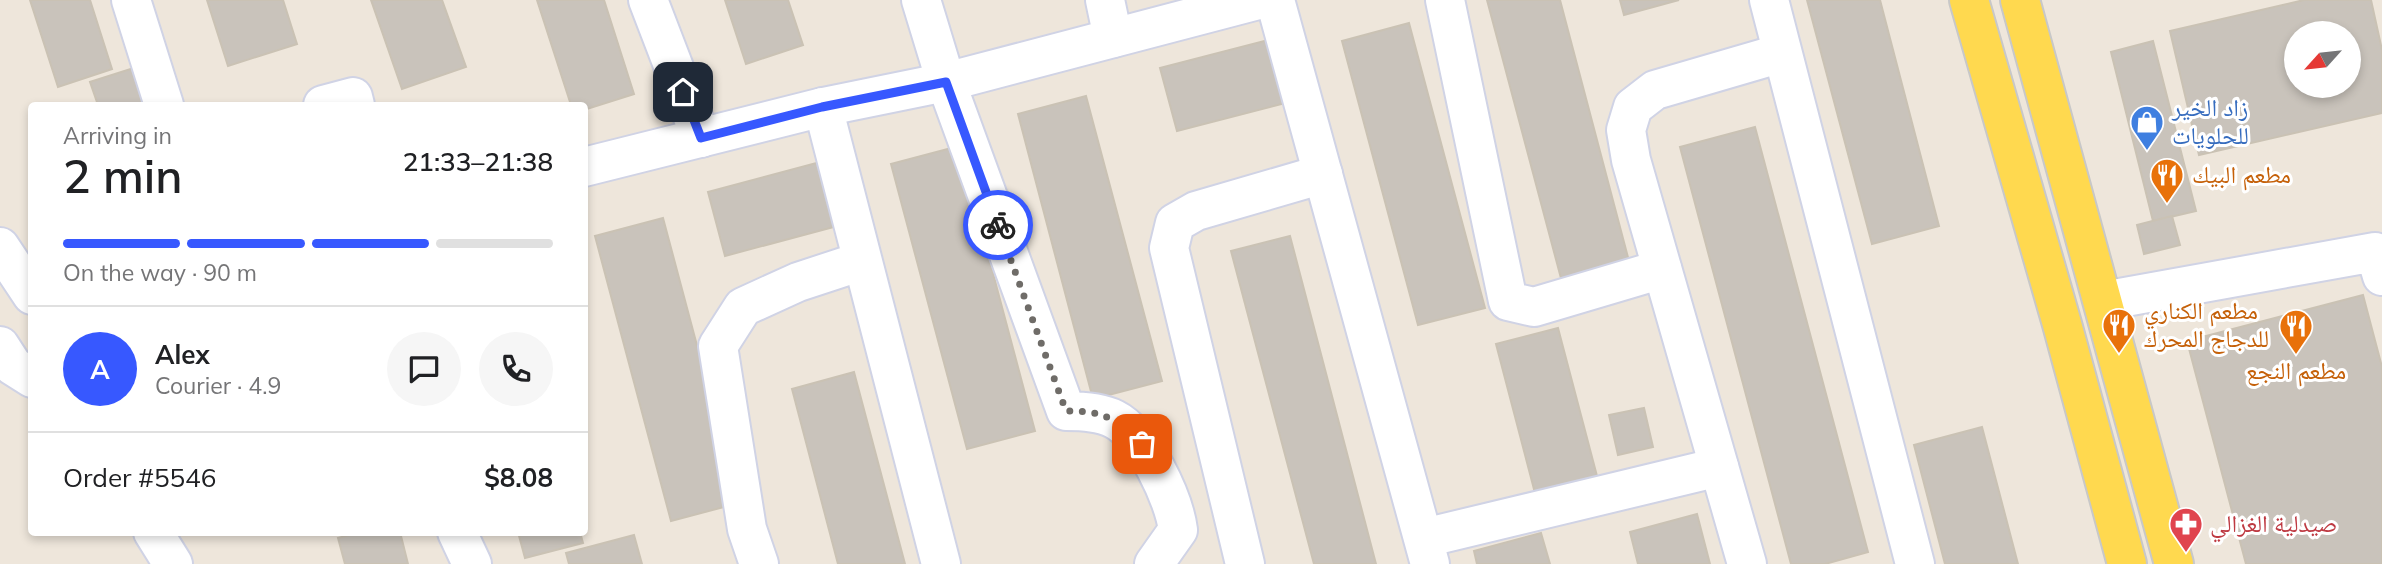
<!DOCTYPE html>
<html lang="en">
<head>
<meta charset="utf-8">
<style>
  body { margin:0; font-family:Mulish,"Noto Naskh Arabic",sans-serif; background:#f6f6f6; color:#202124; height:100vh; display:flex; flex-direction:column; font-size:26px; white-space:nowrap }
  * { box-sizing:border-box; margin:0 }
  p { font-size:23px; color:#757577 }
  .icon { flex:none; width:38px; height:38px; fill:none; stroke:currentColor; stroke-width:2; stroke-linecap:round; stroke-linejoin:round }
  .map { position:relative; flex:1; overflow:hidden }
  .details { position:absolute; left:28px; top:102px; width:560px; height:434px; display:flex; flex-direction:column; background:#fff; border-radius:7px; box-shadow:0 4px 10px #0003 }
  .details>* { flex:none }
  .needle { width:46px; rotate:243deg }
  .fabs { position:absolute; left:2284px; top:21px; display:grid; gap:14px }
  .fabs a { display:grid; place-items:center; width:77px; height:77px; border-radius:50%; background:#fff; box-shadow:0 4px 10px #0003; font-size:35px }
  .pin { position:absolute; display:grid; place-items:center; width:60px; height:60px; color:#fff; margin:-30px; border-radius:14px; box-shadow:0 4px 10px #0006 }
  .courier { position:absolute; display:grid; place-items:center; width:70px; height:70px; margin:-35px; border:5px solid #3758ff; border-radius:50%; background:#fff; color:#222; box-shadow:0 2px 9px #0007 }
  .head em { font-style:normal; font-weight:600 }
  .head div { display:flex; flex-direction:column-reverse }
  .head { display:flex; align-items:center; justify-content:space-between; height:119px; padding:0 35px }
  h1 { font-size:46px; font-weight:600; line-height:52px }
  .bar { display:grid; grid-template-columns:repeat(4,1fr); gap:10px 7px; align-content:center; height:84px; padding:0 35px }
  .bar i { height:9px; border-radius:5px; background:#e0e0e0 }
  .bar .active { background:#3758ff }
  .bar p { grid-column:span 4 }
  .line { display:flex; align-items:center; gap:18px; padding:0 35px; border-top:2px solid #e0e0e0 }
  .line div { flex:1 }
  .round { display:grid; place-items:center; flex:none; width:74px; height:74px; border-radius:37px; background:#f6f6f6 }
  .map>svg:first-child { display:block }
</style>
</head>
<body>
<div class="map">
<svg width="2382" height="564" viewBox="0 0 2382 564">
  <rect width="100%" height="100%" fill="#eee6db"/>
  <g fill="#c9c3bb" stroke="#cac2b4" stroke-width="2" fill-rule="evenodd">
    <polygon points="30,0 90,0 112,69 58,87"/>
    <polygon points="207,0 283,0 297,44 228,66"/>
    <polygon points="371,0 442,0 466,67 402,89"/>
    <polygon points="537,0 604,0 634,94 584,110 584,105 571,105"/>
    <polygon points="725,0 788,0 803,45 746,64"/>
    <polygon points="1487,0 1560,0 1630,265 1562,282"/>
    <polygon points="1620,0 1679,0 1624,15"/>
    <polygon points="1807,0 1880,0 1939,226 1872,244"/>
    <path d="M2304 0H2371L2382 50V113L2199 155 2170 31ZM2296 33H2348V86H2296Z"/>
    <polygon points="1409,23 1485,308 1418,325 1342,41"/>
    <polygon points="1276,38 1293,101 1177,131 1160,68"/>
    <polygon points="2153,41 2196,211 2153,221 2111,52"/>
    <polygon points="140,66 153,105 98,105 90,82"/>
    <polygon points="1086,96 1162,381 1093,399 1018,114"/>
    <polygon points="1755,127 1868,552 1825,564 1791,564 1680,147"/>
    <polygon points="959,146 1035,431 967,449 891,164"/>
    <polygon points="824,161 841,225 725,256 708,192"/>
    <polygon points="2172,216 2180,245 2144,254 2137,225"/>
    <polygon points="663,218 739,503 671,521 595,236"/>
    <polygon points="1290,236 1376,564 1314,564 1231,251"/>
    <polygon points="2363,295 2382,367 2382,564 2246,564 2187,341"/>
    <polygon points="1558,328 1597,476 1535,493 1496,344"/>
    <polygon points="854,372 905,564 838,564 792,389"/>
    <polygon points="1644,408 1653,447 1618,455 1609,415"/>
    <polygon points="1982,427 2018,564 1945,564 1914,445"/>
    <polygon points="1697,514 1710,564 1638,564 1630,532"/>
    <polygon points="361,532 400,532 408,564 345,564 338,538"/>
    <polygon points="518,532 580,532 583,543 525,558"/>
    <polygon points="1541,533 1550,564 1477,564 1474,551"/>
    <polygon points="634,535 642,564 569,564 566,553"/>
  </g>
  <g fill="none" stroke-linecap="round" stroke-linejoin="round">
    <defs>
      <g id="minor">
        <polyline points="131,0 164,105"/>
        <polyline points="648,0 701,138"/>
        <path d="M921 0 946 82 1066 411C1082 411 1100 412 1114 419 1144 434 1174 499 1178 530L1154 564"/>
        <polyline points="1105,0 1113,38"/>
        <polyline points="1275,0 1430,564"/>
        <polyline points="1445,0 1508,301 1534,307 1662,269"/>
        <polyline points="1769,0 1915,564"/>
        <polyline points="323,105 353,97 355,105"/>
        <polyline points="823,107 941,564"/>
        <polyline points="584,167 823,107 946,82 1258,0"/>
        <polyline points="0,247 32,295"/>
        <polyline points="2103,301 2375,252 2382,276"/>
        <polyline points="0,346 13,366 32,378"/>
        <polyline points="153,532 173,564"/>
        <polyline points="457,532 472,564"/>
        <polyline points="1424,538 1719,467"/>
        <polyline points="759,564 747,529 718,346 743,307 798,282 862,261"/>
        <polyline points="1245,564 1169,248 1175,223 1196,211 1323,174"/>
        <polyline points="1747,564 1631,160 1626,130 1633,107 1655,90 1782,53"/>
      </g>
      <g id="major">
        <polyline points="1969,0 2062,324 2127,564"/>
        <polyline points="2020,0 2174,564"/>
      </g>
    </defs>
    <use href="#minor" stroke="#d0d3e5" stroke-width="42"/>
    <use href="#major" stroke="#c8c8c8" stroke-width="42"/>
    <use href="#minor" stroke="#fff" stroke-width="38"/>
    <use href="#major" stroke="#ffd94f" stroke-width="38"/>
  </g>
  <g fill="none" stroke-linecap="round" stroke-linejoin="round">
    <path stroke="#6f6c68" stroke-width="7" stroke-dasharray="0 12.6" d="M998 225 1066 411C1105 411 1114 418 1142 444"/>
    <polyline stroke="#3758ff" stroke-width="9" points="683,92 701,138 822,107 946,82 998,225"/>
  </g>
  <defs>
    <symbol id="shop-pin" viewBox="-11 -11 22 30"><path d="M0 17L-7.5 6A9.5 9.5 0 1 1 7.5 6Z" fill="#3f7fe0" stroke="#fff"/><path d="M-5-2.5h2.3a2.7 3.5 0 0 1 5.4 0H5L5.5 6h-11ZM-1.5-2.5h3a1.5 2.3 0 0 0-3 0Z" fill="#fff"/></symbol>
    <symbol id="restaurant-pin" viewBox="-11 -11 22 30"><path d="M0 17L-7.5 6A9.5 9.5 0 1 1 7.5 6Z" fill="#e8710a" stroke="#fff"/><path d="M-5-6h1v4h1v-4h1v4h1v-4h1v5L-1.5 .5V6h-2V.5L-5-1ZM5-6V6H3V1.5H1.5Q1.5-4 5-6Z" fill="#fff"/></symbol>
    <symbol id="pharmacy-pin" viewBox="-11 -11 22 30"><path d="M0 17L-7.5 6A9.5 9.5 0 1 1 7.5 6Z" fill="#e0444e" stroke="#fff"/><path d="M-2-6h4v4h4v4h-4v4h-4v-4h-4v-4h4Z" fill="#fff"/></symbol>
  </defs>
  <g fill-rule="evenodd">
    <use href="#shop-pin" x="2128" y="103" width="38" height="52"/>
    <use href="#restaurant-pin" x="2148" y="156" width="38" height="52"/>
    <use href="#restaurant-pin" x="2100" y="306" width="38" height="52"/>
    <use href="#restaurant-pin" x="2277" y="307" width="38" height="52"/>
    <use href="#pharmacy-pin" x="2167" y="505" width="38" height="52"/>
  </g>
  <g text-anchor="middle" stroke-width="6" stroke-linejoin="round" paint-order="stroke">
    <g font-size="24" fill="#366cbe" stroke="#fff" text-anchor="start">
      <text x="2172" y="116">زاد الخير<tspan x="2172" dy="28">للحلويات</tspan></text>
    </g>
    <g font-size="24" fill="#c56008" stroke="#fff" text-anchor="start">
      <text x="2192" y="183">مطعم البيك</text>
      <text x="2144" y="319">مطعم الكناري<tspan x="2144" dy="28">للدجاج المحرك</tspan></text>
      <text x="2296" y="379" text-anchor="middle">مطعم النجع</text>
    </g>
    <g font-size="24" fill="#be3a42" stroke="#fff" text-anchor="start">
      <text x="2210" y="532">صيدلية الغزالي</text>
    </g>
  </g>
</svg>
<div class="fabs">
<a><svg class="needle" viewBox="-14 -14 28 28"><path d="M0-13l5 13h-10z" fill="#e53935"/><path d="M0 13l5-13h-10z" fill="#757577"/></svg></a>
</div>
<div class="pin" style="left:1142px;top:444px;background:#ea580c"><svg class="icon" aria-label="bag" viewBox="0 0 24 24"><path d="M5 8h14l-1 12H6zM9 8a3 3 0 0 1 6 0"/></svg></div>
<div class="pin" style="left:683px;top:92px;background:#1f2937"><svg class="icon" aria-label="home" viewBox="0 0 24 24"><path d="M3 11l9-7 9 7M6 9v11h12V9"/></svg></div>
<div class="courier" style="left:998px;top:225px"><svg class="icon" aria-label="bike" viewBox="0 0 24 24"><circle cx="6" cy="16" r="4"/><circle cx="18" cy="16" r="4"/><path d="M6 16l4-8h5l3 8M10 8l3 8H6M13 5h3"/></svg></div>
<section class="details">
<div class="head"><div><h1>2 min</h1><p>Arriving in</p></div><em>21:33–21:38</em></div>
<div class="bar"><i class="active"></i><i class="active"></i><i class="active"></i><i></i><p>On the way · 90 m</p></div>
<div class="line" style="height:126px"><b class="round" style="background:#3758ff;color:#fff">A</b><div><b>Alex</b><p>Courier · 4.9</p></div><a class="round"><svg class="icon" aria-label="chat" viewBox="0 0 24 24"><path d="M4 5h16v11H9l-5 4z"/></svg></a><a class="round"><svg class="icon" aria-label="phone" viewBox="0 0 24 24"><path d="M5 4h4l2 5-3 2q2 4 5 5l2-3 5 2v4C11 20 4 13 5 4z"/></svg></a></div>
<div class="line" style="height:91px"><div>Order #5546</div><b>$8.08</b></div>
</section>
</div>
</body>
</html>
